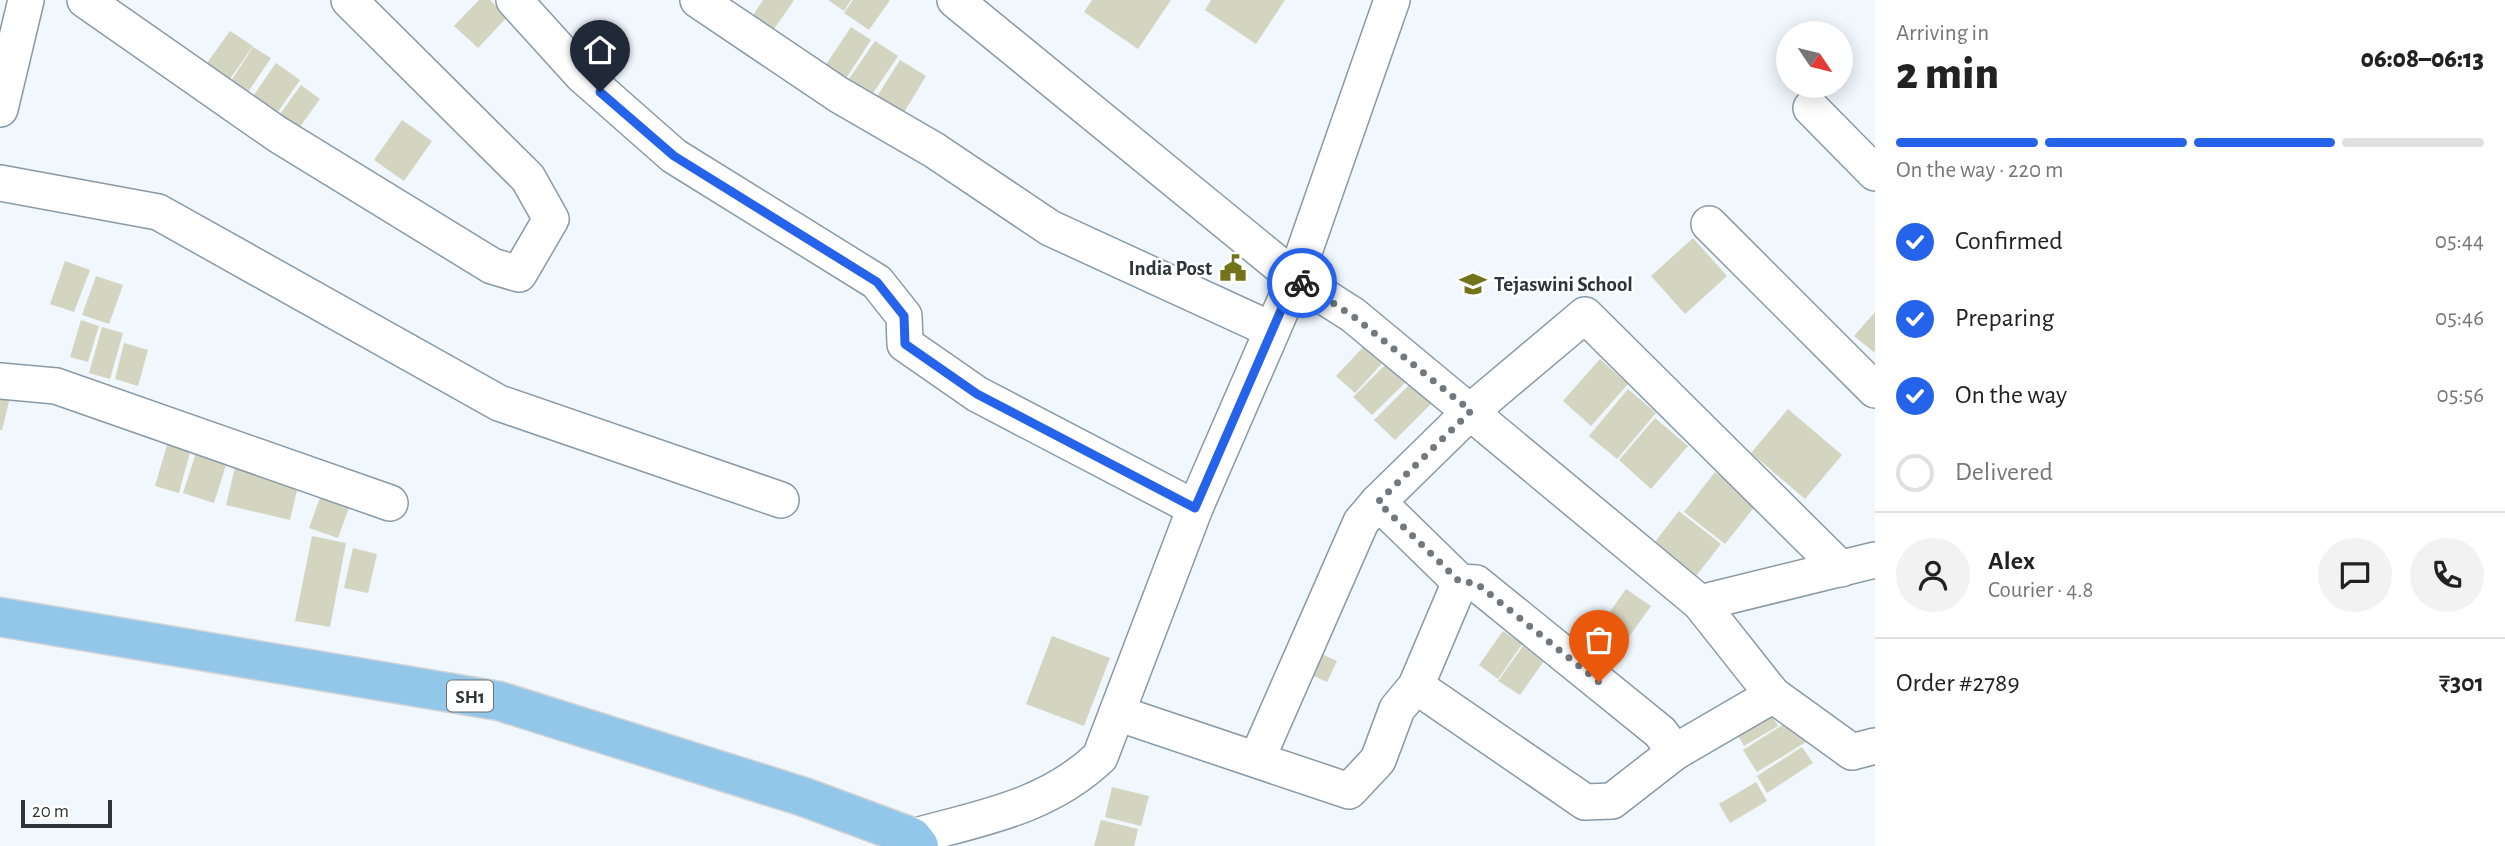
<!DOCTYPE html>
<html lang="en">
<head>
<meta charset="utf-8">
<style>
  body { margin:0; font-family:"Alegreya Sans",sans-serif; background:#f2f2f2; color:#222; height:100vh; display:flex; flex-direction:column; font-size:26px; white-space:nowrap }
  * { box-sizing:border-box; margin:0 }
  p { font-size:23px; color:#767676 }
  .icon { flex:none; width:38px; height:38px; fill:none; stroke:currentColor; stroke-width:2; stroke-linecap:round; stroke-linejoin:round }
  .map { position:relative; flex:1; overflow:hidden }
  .panel { display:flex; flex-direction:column; background:#fff; width:630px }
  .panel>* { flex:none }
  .needle { width:46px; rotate:125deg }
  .fabs { position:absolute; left:1776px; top:21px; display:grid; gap:14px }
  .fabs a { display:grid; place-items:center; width:77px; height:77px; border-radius:50%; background:#fff; box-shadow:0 4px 18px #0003; font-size:35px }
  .scale { position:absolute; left:21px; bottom:18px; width:91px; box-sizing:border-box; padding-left:7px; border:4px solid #2d353a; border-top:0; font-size:19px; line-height:24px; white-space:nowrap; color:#2d353a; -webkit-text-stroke:5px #fff; paint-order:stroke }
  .pin { position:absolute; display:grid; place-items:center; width:60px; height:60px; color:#fff; margin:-72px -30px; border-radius:50% 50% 50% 0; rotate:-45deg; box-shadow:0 0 7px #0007 }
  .pin .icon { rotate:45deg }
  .courier { position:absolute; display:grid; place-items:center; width:70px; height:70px; margin:-35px; border:5px solid #2563eb; border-radius:50%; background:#fff; color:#222; box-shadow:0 2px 9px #0007 }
  .headline em { font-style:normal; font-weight:800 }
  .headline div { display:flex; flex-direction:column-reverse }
  .headline { display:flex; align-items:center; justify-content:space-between; height:119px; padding:0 21px }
  h1 { font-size:46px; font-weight:800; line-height:52px }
  .bar { display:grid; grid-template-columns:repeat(4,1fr); gap:10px 7px; align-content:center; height:84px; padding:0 21px }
  .bar i { height:9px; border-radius:5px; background:#e0e0e0 }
  .bar .current { background:#2563eb }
  .bar p { grid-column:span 4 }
  .line { display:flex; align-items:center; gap:18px; padding:0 21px; border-top:2px solid #e0e0e0 }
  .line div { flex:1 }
  .round { display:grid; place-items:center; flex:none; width:74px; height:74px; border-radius:37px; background:#f2f2f2 }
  ol { padding:0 21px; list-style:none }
  li { display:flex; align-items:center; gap:21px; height:77px }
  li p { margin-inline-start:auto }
  li .icon { padding:7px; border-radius:50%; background:#2563eb; color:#fff; stroke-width:4 }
  li:last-child { color:#767676 }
  li i { width:38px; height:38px; border:4px solid #e0e0e0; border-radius:50% }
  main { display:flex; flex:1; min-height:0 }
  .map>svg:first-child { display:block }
</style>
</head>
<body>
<main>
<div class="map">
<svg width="1875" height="846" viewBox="0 0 1875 846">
  <rect width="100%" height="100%" fill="#f0f7fd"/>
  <g fill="#d4d5c0">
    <polygon points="479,0 490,0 507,17 478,48 454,26"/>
    <polygon points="763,0 794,0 768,38 747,24"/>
    <polygon points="828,0 851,0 844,11"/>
    <polygon points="853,0 890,0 869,30 844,13"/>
    <polygon points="1092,0 1171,0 1138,49 1084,12"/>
    <polygon points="1211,0 1285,0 1256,44 1205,10"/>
    <polygon points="851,27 871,40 841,86 821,72"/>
    <polygon points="230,31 253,46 225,86 202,70"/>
    <polygon points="875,41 898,56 867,102 844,86"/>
    <polygon points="253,47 271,58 246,95 229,84"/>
    <polygon points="900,60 926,76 900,119 873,103"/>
    <polygon points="276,63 300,80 273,119 249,102"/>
    <polygon points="301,85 320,99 294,135 275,121"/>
    <polygon points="402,120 432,141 404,181 374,160"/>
    <polygon points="1693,238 1727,276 1685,314 1651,276"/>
    <polygon points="65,261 90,270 74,312 50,304"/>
    <polygon points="96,276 123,285 109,324 82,315"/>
    <polygon points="1875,312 1875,353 1854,336"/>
    <polygon points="81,320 99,326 88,362 70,357"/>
    <polygon points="102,327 123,333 110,379 89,373"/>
    <polygon points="124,343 148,350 138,386 115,379"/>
    <polygon points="1367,343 1386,359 1355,393 1336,376"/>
    <polygon points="1600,359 1628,384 1591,426 1563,401"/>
    <polygon points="1388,362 1407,381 1372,415 1353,397"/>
    <polygon points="0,383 13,385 2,430 0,430"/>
    <polygon points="1410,384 1431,404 1395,440 1374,420"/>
    <polygon points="1628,389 1656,413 1617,459 1589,436"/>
    <polygon points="1788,409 1842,455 1805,499 1751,453"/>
    <polygon points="1655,418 1688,446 1651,489 1619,460"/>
    <polygon points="169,438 192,445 179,493 155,486"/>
    <polygon points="197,450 228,459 214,503 183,493"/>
    <polygon points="236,463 300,478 290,520 226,505"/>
    <polygon points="1715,472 1756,505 1725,544 1684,512"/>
    <polygon points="326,481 355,491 338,538 309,528"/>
    <polygon points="1679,511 1721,544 1689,585 1647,552"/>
    <polygon points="312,536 346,543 330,627 295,621"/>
    <polygon points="353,548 377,554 368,593 344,588"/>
    <polygon points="1626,589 1651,606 1626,641 1602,623"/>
    <polygon points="1503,631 1522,644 1498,679 1479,665"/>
    <polygon points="1052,636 1110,658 1084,726 1026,704"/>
    <polygon points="1298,643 1337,661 1327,682 1289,665"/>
    <polygon points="1523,646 1544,661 1520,695 1498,681"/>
    <polygon points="1764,703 1778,726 1744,746 1731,723"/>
    <polygon points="1792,719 1806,742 1757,772 1743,750"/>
    <polygon points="1802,747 1813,763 1767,793 1757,776"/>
    <polygon points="1756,782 1767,801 1730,823 1719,804"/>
    <polygon points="1112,787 1149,796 1141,826 1105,817"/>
    <polygon points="1101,820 1138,829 1134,846 1094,846"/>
  </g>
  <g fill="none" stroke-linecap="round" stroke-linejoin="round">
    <defs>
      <g id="minor">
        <polyline points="85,0 277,134 492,266 519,274 551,219 528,178 349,0"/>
        <polyline points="514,0 582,75 674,156 877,282 904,316 905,344 977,394 1195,508"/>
        <polyline points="698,0 839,95 934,150 1050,228 1272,330"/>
        <polyline points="955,0 1295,278 1353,315 1700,603 1773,695"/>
        <polyline points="1811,108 1875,173"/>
        <polyline points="0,109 26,0"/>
        <polyline points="0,183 158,212 499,403 781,500"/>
        <polyline points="1709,224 1875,390"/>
        <polyline points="0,381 56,386 390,503"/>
        <polyline points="1700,603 1875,560"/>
        <polyline points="1416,686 1585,802 1612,801 1675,752 1773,695 1852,752 1875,746"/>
        <polyline points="1117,713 1349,791 1378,760 1397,709 1416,686 1460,582"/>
        <polyline points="1675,752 1660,732 1476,583 1460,582 1378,502 1471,411 1585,315 1841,569"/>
        <polyline points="1257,759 1361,522 1378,502"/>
        <path d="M912 837C980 818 1046 808 1100 757L1195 508 1295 278 1392 0"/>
      </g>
      <polyline id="major" points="0,617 499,701 804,797 912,837 919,846"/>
    </defs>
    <use href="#minor" stroke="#889aa7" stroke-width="38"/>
    <use href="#major" stroke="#d1d3d4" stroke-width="41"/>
    <use href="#minor" stroke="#fff" stroke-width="35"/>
    <use href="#major" stroke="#93c7e9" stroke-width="38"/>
  </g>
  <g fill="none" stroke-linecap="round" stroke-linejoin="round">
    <polyline stroke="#71797e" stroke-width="7" stroke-dasharray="0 12.6" points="1302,283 1353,316 1471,411 1378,502 1460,582 1476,583 1599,682"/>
    <polyline stroke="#2563eb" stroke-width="9" points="600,92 674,156 877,282 904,316 905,344 977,394 1195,508 1295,278 1302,283"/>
  </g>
  <defs>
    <symbol id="civic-bare" viewBox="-9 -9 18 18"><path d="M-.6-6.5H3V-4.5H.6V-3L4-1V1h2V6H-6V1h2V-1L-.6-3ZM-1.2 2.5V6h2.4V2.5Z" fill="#737419" stroke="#fff" stroke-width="2.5" paint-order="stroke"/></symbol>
    <symbol id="school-bare" viewBox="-9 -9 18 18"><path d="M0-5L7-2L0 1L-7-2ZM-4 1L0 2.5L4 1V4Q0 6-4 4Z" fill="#737419" stroke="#fff" stroke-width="2.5" paint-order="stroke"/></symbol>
  </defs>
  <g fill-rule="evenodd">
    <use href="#civic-bare" x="1214" y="249" width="38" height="38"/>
    <use href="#school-bare" x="1454" y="265" width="38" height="38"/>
  </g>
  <g text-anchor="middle" stroke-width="5" stroke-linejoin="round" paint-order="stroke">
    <rect fill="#fff" stroke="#6c7275" stroke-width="2" x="447" y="680.5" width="46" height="31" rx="5"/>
    <g font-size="19" font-weight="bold" fill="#2d353a">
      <text x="470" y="703">SH1</text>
    </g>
    <g font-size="21" font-weight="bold" fill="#2d353a" stroke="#fff" text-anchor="end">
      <text x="1212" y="275">India Post</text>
      <text x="1494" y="291" text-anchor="start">Tejaswini School</text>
    </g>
  </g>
</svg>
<div class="fabs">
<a><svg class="needle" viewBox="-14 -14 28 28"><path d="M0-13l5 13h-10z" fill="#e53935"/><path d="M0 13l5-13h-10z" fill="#767676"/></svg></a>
</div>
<div class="scale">20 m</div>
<div class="pin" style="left:1599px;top:682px;background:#ea580c"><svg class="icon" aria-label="bag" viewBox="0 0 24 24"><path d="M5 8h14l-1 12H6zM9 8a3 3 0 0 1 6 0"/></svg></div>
<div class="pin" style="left:600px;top:92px;background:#1f2937"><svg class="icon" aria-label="home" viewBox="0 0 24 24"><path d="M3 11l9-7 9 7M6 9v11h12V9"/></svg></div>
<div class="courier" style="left:1302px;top:283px"><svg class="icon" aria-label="bike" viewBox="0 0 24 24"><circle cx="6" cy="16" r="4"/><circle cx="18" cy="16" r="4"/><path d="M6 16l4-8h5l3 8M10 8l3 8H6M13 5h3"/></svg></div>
</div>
<section class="panel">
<div class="headline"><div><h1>2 min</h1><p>Arriving in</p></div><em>06:08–06:13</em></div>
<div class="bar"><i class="current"></i><i class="current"></i><i class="current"></i><i></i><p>On the way · 220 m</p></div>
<ol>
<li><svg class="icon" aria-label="check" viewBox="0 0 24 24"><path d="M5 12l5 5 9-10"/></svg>Confirmed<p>05:44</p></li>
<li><svg class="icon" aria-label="check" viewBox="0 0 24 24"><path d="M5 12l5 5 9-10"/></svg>Preparing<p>05:46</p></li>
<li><svg class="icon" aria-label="check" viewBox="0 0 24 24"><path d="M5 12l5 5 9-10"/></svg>On the way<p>05:56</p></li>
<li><i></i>Delivered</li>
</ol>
<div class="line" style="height:126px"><a class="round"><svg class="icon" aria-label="person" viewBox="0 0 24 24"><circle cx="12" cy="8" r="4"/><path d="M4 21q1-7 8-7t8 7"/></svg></a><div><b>Alex</b><p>Courier · 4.8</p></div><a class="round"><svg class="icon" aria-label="chat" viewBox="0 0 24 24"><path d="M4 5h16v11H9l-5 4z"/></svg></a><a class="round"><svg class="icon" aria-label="phone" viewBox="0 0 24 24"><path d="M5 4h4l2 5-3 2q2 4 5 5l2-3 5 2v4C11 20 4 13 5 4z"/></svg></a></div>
<div class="line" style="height:91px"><div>Order #2789</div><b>₹301</b></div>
</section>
</main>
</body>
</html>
